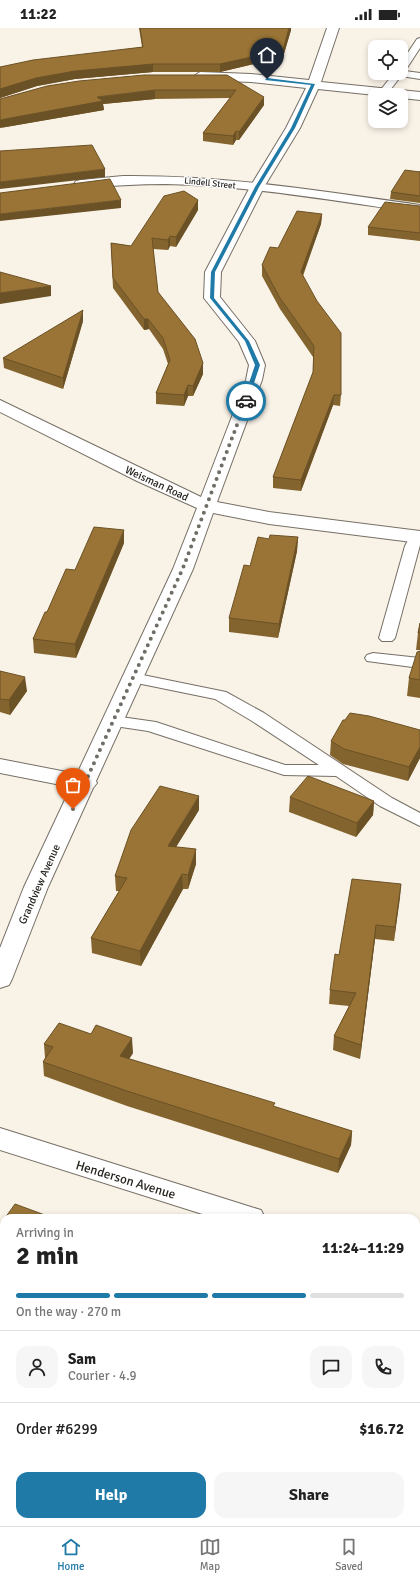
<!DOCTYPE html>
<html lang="en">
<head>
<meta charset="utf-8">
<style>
  body { margin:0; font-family:Signika,sans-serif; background:#f6f6f6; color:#222; height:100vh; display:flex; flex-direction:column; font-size:15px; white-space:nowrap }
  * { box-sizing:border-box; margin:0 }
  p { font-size:13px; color:#767676 }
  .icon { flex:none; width:22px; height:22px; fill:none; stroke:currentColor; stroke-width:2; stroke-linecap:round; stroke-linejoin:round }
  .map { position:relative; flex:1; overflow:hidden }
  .panel { position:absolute; left:0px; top:1186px; width:420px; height:312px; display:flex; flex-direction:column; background:#fff; border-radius:12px 12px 0 0; box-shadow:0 2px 6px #0003 }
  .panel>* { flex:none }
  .tools { position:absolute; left:368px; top:12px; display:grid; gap:8px }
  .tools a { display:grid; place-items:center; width:40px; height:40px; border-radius:8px; background:#fff; box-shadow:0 2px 6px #0003; font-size:20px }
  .pin { position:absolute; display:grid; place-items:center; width:34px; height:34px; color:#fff; margin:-41px -17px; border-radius:50% 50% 50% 0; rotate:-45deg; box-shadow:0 0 4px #0007 }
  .pin .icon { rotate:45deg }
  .courier { position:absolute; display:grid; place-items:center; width:40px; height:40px; margin:-20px; border:3px solid #207aa8; border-radius:50%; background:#fff; color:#222; box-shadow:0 1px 5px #0007 }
  .overview em { font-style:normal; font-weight:700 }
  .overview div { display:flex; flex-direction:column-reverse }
  .overview { display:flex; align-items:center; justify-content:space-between; height:68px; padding:0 16px }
  h1 { font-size:26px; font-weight:700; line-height:30px }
  .bar { display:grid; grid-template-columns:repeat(4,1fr); gap:6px 4px; align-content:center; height:48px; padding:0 16px }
  .bar i { height:5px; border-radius:3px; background:#e0e0e0 }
  .bar .selected { background:#207aa8 }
  .bar p { grid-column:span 4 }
  .line { display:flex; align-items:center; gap:10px; padding:0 16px; border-top:1px solid #e0e0e0 }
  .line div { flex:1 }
  .round { display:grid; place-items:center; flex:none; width:42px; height:42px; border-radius:12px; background:#f6f6f6 }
  .cta { display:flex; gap:8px; margin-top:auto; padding:8px 16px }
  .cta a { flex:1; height:46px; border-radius:12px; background:#207aa8; color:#fff; font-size:16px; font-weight:700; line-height:46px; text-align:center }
  .cta a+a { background:#f6f6f6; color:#222 }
  .status { display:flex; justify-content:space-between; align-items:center; height:28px; padding:0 20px; background:#fff; direction:ltr }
  .status svg { height:11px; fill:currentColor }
  .dock { display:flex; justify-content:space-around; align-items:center; height:56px; border-top:1px solid #e0e0e0; background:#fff; font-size:11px; color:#767676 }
  .dock a { display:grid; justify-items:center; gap:2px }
  .dock .selected { color:#207aa8 }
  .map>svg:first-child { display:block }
</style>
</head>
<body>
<div class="status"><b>11:22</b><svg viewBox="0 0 49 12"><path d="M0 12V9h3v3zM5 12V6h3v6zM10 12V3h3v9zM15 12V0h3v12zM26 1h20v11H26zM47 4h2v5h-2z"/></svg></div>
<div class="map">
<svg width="420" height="1498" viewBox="0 0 420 1498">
  <rect width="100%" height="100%" fill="#f9f2e7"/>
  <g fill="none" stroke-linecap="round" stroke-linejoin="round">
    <defs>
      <g id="lane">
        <polygon points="420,10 420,20 405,43 420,45 420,51 401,48 387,66 381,66 379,64 394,45 401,45 401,35 417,11"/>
        <polygon points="417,504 420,504 420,517 395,610 392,613 382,613 379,610 405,518 412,505"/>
        <polygon points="373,625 420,630 420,640 367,633 365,630 367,627"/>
        <polygon points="133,645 226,664 264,685 392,770 420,785 420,798 380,778 336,748 284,747 148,703 108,697 106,693 108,689 114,688 156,694 285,737 319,737 252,693 215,671 127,653 125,650 127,647"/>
      </g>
      <g id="street">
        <polygon points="327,0 339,0 321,54 420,64 420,72 401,70 401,67 375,67 318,61 300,100 264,159 221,244 220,269 255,313 265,337 262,352 217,474 269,484 420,503 420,515 269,496 213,485 193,541 96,753 97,755 93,760 48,859 12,951 9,957 0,960 0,920 24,859 71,759 0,745 0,731 77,746 173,541 197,480 137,453 0,384 0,372 201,469 246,352 249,337 239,314 204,270 205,244 250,159 286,100 306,60 251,54 200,52 194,48 200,44 251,46 309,52"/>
        <polygon points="0,1100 251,1179 261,1182 265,1190 215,1190 0,1122"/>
        <polygon points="416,1230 420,1231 420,1256 416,1255"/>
      </g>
      <path id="secondary" d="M123 148C224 147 321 163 420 177V185C336 173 251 158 166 156 138 156 109 158 81 160L76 159 74 156 76 153 81 152Z"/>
      <polygon id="primary" points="420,1422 420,1498 397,1498 398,1494 416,1494 416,1423"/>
    </defs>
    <use href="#lane" stroke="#766f66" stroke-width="2"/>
    <use href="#street" stroke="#766f66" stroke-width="2"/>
    <use href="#secondary" stroke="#766f66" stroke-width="2"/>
    <use href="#primary" stroke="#766f66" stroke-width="2"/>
    <use href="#lane" fill="#fff" fill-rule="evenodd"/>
    <use href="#street" fill="#fff" fill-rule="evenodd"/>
    <use href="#secondary" fill="#fff" fill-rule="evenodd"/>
    <use href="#primary" fill="#fff" fill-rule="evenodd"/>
  </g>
  <g fill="#84642e">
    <polygon points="139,0 291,0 291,2 283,29 220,44 153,44 75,51 37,58 0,70 0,39 142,19"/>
    <polygon points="209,47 264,77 239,112 236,112 233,117 203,113 203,105 230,70 155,71 103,76 104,82 0,100"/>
    <polygon points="420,143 420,175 390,171 391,164"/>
    <polygon points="198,172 198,182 176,219 170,218 168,222 153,221 158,264 203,335 203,346 193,368 188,368 184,378 156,376 156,365 168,336 163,321 149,301 144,302 113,260 111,215 131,218"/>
    <polygon points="420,178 420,213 368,207 368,199"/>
    <polygon points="322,186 321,196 303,248 341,367 340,378 333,377 301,463 273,460 273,449 313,345 313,329 280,281 262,248 262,237 278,220"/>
    <polygon points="83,293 63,361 4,340 3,330"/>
    <polygon points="298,509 297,523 278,610 229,604 229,590 269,511"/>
    <polygon points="124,515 76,630 34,625 33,611 47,584 75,542"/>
    <polygon points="420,595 420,622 416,622 418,605"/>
    <polygon points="420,623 420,670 407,668 409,650"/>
    <polygon points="0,643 27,663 10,687 0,684"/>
    <polygon points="420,702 420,730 408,753 343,736 330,727 331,713"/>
    <polygon points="290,769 374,773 373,787 356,809 289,784"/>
    <polygon points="199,782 176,819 196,836 188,861 183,861 141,938 92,925 91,910 119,863 116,863 115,848"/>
    <polygon points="401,856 394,913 375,911 360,1031 333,1022 334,1008 349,978 329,976 330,962 339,927"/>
    <polygon points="44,1016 133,1025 129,1031 275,1079 352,1103 351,1117 338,1145 127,1078 44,1048 43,1034 45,1030"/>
    <polygon points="4,1192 4,1225 0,1223 0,1198"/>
  </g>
  <g fill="#6b5126">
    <polygon points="289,0 291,0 291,2 283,29 220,44 220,36"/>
    <polygon points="153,36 153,44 75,51 37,58 0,70 0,61 36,50 75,43"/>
    <polygon points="155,62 155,71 103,76 104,82 0,100 0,92 97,69"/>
    <polygon points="264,69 264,77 239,112 239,104"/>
    <polygon points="236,103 236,112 233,117 233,108"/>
    <polygon points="105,141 105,149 0,161 0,154"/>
    <polygon points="121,172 121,180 0,193 0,186"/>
    <polygon points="198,172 198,182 176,219 176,209"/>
    <polygon points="322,186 321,196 300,254 301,244"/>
    <polygon points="170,208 170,218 168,222 168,212"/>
    <polygon points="51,258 51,268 0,276 0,265"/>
    <polygon points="83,282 83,293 63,361 63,350"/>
    <polygon points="144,291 148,291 149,301 144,302"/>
    <polygon points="203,335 203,346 193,368 193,358"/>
    <polygon points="188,357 188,368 184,378 184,367"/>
    <polygon points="334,367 333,377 301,463 301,452"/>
    <polygon points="124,502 124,515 76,630 75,616"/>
    <polygon points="298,509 297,523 278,610 279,596"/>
    <polygon points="25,649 27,663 10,687 9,672"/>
    <polygon points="420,719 420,730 408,753 409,739"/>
    <polygon points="199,768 199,782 168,832 168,818"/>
    <polygon points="374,773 373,787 356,809 357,795"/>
    <polygon points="196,821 196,836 188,861 188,847"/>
    <polygon points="182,846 183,861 141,938 140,923"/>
    <polygon points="401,856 400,870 394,913 395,899"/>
    <polygon points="376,897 375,911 360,1031 361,1017"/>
    <polygon points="132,1010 133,1025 121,1043 120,1028"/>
    <polygon points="352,1103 351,1117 338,1145 339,1131"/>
    <polygon points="4,1343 4,1364 0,1380 0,1359"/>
    <polygon points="287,1494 289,1494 288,1498 286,1498"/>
  </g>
  <g fill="#997436" stroke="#6b5126">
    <polygon points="140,0 289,0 283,22 220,36 153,36 75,43 36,50 0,61 0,39 33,32 143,19"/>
    <polygon points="144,47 227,47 264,69 239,104 236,103 233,108 203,105 236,62 155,62 97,69 103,73 0,92 0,71 47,58 79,53"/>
    <polygon points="92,117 105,141 0,154 0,123"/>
    <polygon points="405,142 420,144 420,143 420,168 391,164"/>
    <polygon points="110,151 121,172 0,186 0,165"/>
    <polygon points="184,163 198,172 176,209 170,208 168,212 152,210 158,264 195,311 203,335 193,358 188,357 184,367 156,365 170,332 163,310 148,291 144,291 113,250 111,215 131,218 164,168"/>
    <polygon points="385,174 420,178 420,205 368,199"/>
    <polygon points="297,183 322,186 301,244 317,273 341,305 341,367 334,367 301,452 273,449 313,344 314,318 280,270 262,237 270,219 278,220"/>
    <polygon points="0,244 51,258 0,265"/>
    <polygon points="83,282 63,350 3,330"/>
    <polygon points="94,499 124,502 75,616 33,611 45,584 47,584 66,541 75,542"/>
    <polygon points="270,507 298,509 279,596 229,590 244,537 250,538 258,509 269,511"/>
    <polygon points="420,595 420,605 418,605"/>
    <polygon points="420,623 420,652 409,650 417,624"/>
    <polygon points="0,643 25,649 9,672 0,671"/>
    <polygon points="350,685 369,688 420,702 420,719 409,739 344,721 331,713 343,692 345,692"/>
    <polygon points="308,748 374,773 357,795 290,769"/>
    <polygon points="160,758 199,768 168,818 196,821 188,847 182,846 140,923 91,910 127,850 115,848 131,802"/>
    <polygon points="352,851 401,856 395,899 376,897 361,1017 334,1008 356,965 330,962 335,926 339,927"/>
    <polygon points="59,995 91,1006 96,997 132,1010 120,1028 275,1075 273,1078 352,1103 339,1131 127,1063 43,1034 53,1019 44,1016"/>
    <polygon points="15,1176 53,1190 5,1190"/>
    <polygon points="4,1192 4,1211 0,1209 0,1198"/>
    <polygon points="0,1321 4,1322 4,1343 0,1359"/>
    <polygon points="224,1494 287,1494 286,1498 223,1498"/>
  </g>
  <polygon fill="#207aa8" points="267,50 315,56 295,100 259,159 215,244 214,270 249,313 260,337 248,373 246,374 243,373 255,337 245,313 210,270 211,244 255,159 291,100 311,57 265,52"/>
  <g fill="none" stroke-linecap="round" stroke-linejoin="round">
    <polyline stroke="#706c66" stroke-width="4" stroke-dasharray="0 7.2" points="73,781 183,540 246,373"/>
  </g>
  <g text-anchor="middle" stroke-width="3" stroke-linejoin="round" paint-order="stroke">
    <g font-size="9" fill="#272420" stroke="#fff">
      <text transform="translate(210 155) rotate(6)" y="3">Lindell Street</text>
    </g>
    <g font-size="11" fill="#272420" stroke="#fff">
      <text transform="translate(157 455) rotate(25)" y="4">Weisman Road</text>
      <text transform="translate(39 856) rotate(-66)" y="4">Grandview Avenue</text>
    </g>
    <g font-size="13" fill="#272420" stroke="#fff">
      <text transform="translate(126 1151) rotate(17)" y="5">Henderson Avenue</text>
    </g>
  </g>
</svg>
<div class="tools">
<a><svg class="icon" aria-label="locate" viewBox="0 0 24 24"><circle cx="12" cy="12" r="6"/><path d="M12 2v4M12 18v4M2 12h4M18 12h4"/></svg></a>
<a><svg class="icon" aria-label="layers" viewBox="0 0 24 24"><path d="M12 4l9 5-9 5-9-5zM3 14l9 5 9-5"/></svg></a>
</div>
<div class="pin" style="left:73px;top:781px;background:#ea580c"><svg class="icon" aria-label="bag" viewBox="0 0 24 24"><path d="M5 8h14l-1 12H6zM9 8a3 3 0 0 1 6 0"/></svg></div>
<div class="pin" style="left:267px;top:51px;background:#1f2937"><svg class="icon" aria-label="home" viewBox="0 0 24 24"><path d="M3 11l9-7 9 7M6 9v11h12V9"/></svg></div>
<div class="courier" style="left:246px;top:373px"><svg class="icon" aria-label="car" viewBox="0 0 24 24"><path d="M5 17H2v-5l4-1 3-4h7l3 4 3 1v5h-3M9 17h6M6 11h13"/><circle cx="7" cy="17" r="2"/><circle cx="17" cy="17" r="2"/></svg></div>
<section class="panel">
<div class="overview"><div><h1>2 min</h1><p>Arriving in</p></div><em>11:24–11:29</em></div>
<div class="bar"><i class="selected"></i><i class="selected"></i><i class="selected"></i><i></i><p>On the way · 270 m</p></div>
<div class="line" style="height:72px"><a class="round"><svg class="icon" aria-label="person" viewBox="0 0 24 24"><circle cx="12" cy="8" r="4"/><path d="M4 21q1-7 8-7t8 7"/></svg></a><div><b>Sam</b><p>Courier · 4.9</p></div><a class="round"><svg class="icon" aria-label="chat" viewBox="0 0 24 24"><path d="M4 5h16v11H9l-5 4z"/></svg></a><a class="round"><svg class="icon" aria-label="phone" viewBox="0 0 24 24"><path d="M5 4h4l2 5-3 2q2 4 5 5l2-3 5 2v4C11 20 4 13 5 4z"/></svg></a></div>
<div class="line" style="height:52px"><div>Order #6299</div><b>$16.72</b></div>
<div class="cta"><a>Help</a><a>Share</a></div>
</section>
</div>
<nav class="dock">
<a class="selected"><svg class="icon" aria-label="home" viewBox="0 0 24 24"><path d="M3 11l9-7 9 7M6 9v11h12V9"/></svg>Home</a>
<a><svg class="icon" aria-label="map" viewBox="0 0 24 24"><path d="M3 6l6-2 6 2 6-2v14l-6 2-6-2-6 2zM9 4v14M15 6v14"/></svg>Map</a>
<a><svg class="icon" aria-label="saved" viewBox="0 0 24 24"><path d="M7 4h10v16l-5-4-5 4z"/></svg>Saved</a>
</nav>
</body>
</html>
